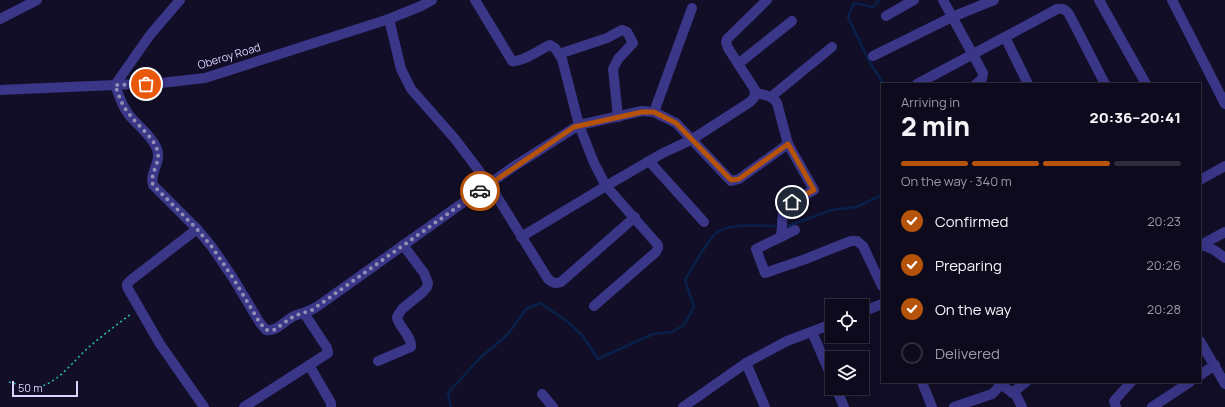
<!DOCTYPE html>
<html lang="en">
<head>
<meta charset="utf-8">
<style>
  body { margin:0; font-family:Manrope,sans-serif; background:#171326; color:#f1f3f6; height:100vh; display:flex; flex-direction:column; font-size:15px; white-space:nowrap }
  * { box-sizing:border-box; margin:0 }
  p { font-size:13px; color:#9b9aa4 }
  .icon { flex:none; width:22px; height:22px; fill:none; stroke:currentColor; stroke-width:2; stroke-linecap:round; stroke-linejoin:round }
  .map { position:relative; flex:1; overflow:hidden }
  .sheet { position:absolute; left:881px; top:83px; width:320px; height:300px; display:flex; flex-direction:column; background:#0e0a1d; border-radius:0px; box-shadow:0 4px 16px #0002,0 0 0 1px #2e2b3b }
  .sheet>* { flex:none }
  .controls { position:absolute; left:825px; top:299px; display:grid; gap:8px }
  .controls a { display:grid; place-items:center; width:44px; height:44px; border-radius:0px; background:#0e0a1d; box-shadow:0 4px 16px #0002,0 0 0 1px #2e2b3b; font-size:20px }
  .scale { position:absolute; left:12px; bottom:10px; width:66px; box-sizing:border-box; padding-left:4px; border:2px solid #d9d3ff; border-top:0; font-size:11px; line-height:14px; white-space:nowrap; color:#d9d3ff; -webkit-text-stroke:3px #120e27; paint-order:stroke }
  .pin { position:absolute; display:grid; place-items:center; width:34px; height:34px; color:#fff; margin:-17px; border:2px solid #fff; border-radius:50%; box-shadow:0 1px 4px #0007 }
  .courier { position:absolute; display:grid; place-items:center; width:40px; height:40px; margin:-20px; border:3px solid #b45309; border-radius:50%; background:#fff; color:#222; box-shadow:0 1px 5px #0007 }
  .head em { font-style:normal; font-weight:800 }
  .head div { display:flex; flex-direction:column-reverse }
  .head { display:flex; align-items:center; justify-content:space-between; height:68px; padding:0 20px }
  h1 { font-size:26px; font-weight:800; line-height:30px }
  .bar { display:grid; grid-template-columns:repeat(4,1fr); gap:6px 4px; align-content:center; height:48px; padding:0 20px }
  .bar i { height:5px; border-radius:3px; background:#2e2b3b }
  .bar .active { background:#b45309 }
  .bar p { grid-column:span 4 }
  ol { padding:0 20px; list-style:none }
  li { display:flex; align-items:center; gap:12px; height:44px }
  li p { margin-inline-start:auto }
  li .icon { padding:4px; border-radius:50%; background:#b45309; color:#fff; stroke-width:4 }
  li:last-child { color:#9b9aa4 }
  li i { width:22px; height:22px; border:2px solid #2e2b3b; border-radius:50% }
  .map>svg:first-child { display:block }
</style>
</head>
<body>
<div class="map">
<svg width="1225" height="407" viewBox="0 0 1225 407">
  <rect width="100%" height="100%" fill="#120e27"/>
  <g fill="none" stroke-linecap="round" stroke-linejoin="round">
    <g stroke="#09204a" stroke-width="2.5">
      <polyline points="879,0 873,7 854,3 848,17 867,57 882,82 884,84"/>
      <polyline points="785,227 832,210 856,207 882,195"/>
      <path d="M451 407 448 393 480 358 508 334 526 309 540 303 568 322 583 336 598 359 653 334 672 332 684 325 694 307 685 280C691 270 710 235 719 231 735 223 758 226 775 226"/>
    </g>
    <path stroke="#27bfb7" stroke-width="1.5" stroke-dasharray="2 3" stroke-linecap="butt" d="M9 382C17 384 27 387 36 387 56 386 75 359 89 347 103 335 118 324 132 313"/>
    <g stroke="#3a3688" stroke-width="10">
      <path d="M180 0 150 35 115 85C119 96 122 106 129 115 138 126 152 136 157 149 162 162 149 173 153 185L197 229 212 247 233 278 260 323 266 330C277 332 285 320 294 316 303 312 309 312 318 306L513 167 579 125 642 111 654 112 676 123 731 181 739 179 788 144"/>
      <path d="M475 0 512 61C522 63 540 49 550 45L555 48 562 59 579 125 594 163 606 186 658 245V248L656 252 594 306"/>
      <polyline points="943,0 983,73 982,79 976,84"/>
      <polyline points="1099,0 1146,84"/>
      <polyline points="1172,0 1225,104"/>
      <polyline points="886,16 914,0"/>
      <polyline points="0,19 37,0"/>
      <path d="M389 19 401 69 411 89 455 139 489 184 548 279C553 283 555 284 561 282L635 217"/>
      <polyline points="559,54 607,38 622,30 627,32 633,43 618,59 613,69 618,117"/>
      <polyline points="873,56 952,17 994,0"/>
      <polyline points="738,64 792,21"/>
      <polyline points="917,84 1005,37"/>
      <path d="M1028 84 1005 37 1057 9C1063 8 1065 9 1069 14L1105 84"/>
      <polyline points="0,90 161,83 205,78 389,19 421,6 432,0"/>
      <path d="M755 93C764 95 772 95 777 103L788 144 814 190 792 202 783 212 781 237"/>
      <polyline points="772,96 832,47"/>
      <polyline points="654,112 692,8"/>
      <polyline points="649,161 704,222"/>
      <polyline points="1200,180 1225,166"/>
      <polyline points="197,229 131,280 127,284 127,287 160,344 204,407"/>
      <polyline points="795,230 756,249 765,273 803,260 851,241 857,241 863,246 882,286"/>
      <polyline points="521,237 606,186 663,153 691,140 750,102 754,98 755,90 728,48 726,42 727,39 767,0"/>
      <polyline points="1200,244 1214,250 1225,258"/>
      <polyline points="1201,245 1225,232"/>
      <polyline points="862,312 882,304"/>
      <polyline points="812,332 832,378"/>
      <polyline points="1200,341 1225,384"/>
      <path d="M378 361 411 347C412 336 399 328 397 317L402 309 423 292 427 287 428 283 424 273 403 245"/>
      <polyline points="746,363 765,407"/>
      <polyline points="309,365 331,403 331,407"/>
      <polyline points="1200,375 1215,365"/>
      <polyline points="922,382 932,407"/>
      <polyline points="1000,384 1016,395 1022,407"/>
      <polyline points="836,388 844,407"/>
      <polyline points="1012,393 1026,382"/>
      <polyline points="542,394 553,407"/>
      <polyline points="244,407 328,353 327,348 304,313"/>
      <polyline points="683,407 746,363 787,341 832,324"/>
      <polyline points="954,407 992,394 997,389 1000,384 999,382"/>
      <polyline points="1116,407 1114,401 1131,382"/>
      <polyline points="1152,407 1190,382"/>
    </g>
  </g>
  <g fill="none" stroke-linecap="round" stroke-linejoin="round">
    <path stroke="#938eb3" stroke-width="4" stroke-dasharray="0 7.2" d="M146 84 115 85C119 96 122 106 130 115 138 126 152 136 157 149 162 162 149 173 153 185L197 229 212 247 233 278 260 323 266 330H274L294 316 312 310 480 191"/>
    <polyline stroke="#b45309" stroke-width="5" points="480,191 574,127 642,112 654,112 676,123 731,180 739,179 788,144 814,190 792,202"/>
  </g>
  <g text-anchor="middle" stroke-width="3.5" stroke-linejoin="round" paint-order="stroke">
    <g font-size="11" fill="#d9d3ff" stroke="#120e27">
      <text transform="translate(229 56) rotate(-17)" y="4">Oberoy Road</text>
    </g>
  </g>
</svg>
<div class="controls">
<a><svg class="icon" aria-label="locate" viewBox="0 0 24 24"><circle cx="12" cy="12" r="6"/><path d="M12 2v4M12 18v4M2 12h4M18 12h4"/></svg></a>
<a><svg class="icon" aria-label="layers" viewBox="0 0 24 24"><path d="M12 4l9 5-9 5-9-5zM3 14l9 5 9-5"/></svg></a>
</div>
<div class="scale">50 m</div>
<div class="pin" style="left:146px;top:84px;background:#ea580c"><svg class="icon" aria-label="bag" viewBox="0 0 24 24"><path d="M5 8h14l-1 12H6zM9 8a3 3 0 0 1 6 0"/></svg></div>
<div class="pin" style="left:792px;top:202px;background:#1f2937"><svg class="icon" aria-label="home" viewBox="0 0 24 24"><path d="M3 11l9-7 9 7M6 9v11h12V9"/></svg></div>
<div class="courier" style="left:480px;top:191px"><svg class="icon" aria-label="car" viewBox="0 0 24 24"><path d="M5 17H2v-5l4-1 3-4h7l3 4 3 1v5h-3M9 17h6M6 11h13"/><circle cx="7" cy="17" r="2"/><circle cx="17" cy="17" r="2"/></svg></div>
<section class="sheet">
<div class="head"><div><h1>2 min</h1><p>Arriving in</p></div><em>20:36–20:41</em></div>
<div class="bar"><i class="active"></i><i class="active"></i><i class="active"></i><i></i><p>On the way · 340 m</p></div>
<ol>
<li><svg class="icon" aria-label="check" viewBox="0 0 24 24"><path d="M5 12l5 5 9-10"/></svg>Confirmed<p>20:23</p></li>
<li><svg class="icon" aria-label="check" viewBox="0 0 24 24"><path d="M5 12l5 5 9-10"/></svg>Preparing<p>20:26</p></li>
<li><svg class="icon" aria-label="check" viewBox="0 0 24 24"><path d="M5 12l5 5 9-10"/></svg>On the way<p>20:28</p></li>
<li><i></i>Delivered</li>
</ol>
</section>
</div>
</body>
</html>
